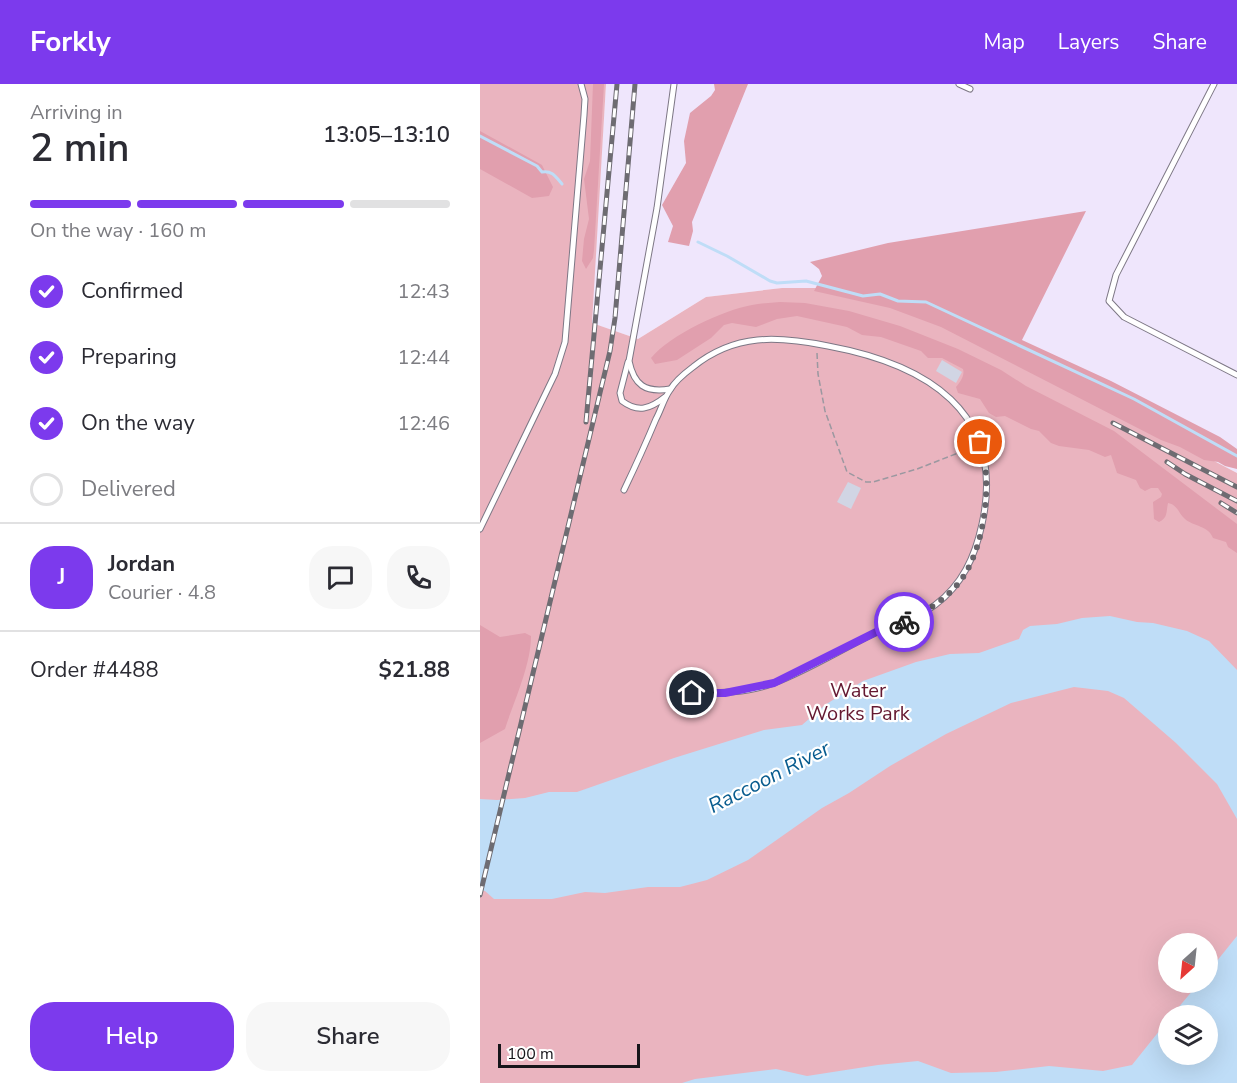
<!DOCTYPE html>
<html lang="en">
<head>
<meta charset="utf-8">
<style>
  body { margin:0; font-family:"Nunito Sans",sans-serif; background:#f7f7f7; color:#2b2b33; height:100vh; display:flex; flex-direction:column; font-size:22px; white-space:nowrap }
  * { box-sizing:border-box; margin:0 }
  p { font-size:20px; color:#7c7c81 }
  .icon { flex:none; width:33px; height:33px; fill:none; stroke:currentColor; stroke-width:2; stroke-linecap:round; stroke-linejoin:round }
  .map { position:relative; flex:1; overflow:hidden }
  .details { display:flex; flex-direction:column; background:#fff; width:480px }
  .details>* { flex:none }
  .needle { width:39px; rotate:207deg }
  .controls { position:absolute; left:678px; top:849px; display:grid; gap:12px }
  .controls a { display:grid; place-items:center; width:60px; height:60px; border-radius:50%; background:#fff; box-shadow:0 6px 24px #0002; font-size:30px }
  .scale { position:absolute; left:18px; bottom:15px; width:142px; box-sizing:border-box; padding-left:6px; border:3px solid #17151a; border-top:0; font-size:16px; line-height:21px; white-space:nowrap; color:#17151a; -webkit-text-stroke:4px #fff; paint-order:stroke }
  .pin { position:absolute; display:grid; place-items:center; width:51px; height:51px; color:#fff; margin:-26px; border:3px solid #fff; border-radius:50%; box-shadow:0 2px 6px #0007 }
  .courier { position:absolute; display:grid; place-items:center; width:60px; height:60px; margin:-30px; border:4px solid #7c3aed; border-radius:50%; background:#fff; color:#222; box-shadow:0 2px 8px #0007 }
  .summary em { font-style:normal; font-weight:600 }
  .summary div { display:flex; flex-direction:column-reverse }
  .summary { display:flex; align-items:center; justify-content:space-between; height:102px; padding:0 30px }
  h1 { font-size:39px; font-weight:600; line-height:45px }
  .bar { display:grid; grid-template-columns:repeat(4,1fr); gap:9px 6px; align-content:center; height:72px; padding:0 30px }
  .bar i { height:8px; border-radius:4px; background:#e1e1e2 }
  .bar .current { background:#7c3aed }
  .bar p { grid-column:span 4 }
  .line { display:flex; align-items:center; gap:15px; padding:0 30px; border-top:2px solid #e1e1e2 }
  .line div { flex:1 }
  .round { display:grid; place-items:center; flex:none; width:63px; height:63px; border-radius:24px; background:#f7f7f7 }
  ol { padding:0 30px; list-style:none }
  li { display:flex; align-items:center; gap:18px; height:66px }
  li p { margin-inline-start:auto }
  li .icon { padding:6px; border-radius:50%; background:#7c3aed; color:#fff; stroke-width:4 }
  li:last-child { color:#7c7c81 }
  li i { width:33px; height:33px; border:3px solid #e1e1e2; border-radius:50% }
  .button { display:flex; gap:12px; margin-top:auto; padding:12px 30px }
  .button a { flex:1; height:69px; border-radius:24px; background:#7c3aed; color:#fff; font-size:24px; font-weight:600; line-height:69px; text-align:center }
  .button a+a { background:#f7f7f7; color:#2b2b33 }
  header { display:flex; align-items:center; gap:36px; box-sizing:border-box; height:84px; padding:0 30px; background:#7c3aed; color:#fff }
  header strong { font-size:28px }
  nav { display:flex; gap:33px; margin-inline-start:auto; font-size:21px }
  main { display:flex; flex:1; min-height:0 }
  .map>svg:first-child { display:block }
</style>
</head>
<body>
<header>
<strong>Forkly</strong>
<nav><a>Map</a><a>Layers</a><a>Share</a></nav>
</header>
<main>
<section class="details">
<div class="summary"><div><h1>2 min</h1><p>Arriving in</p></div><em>13:05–13:10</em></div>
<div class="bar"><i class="current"></i><i class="current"></i><i class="current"></i><i></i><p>On the way · 160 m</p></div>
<ol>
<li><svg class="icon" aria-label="check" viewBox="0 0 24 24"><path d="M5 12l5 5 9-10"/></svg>Confirmed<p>12:43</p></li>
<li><svg class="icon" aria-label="check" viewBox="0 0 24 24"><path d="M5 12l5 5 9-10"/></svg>Preparing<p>12:44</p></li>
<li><svg class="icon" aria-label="check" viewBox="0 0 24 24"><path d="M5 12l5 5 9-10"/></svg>On the way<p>12:46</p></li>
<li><i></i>Delivered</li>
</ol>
<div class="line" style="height:108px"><b class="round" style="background:#7c3aed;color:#fff">J</b><div><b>Jordan</b><p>Courier · 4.8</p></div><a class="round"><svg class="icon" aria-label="chat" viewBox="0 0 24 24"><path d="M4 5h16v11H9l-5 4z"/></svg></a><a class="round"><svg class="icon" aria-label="phone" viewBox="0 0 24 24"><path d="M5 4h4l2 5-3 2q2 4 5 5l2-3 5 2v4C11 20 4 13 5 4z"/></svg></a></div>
<div class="line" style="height:78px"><div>Order #4488</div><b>$21.88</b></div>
<div class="button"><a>Help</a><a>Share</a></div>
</section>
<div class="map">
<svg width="757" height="999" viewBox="0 0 757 999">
  <rect width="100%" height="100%" fill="#faf6ff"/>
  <polygon fill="#efe6fc" points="126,0 757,0 757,389 481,244 369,204 302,204 226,213 158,255 111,239"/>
  <path fill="#eab4bf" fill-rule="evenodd" d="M0 0H126L112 239 158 255 226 213 302 204H369L481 244 757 389V999H0ZM688 860H728V898H688ZM688 932H728V970H688Z"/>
  <g fill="#e19fae">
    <polygon points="113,0 124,0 114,166 113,174 106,185 102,177 104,155 109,135 104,95 110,77"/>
    <polygon points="234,0 268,0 212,138 213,147 209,162 188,158 193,142 182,121 206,79 204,57 210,29 231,12 235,6"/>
    <polygon points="0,47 62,81 73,103 69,112 52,114 0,85"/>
    <polygon points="606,127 542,256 631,297 740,353 757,365 757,385 745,382 738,378 724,376 700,363 681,356 461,243 410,224 334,207 342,192 339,185 330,178 408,159"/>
    <path d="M300 218 325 219 369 227 420 242 478 265 521 286 546 302 634 347 757 440V469L748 463 746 458 733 454C728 441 714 443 705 435 698 429 698 421 688 419 686 428 688 434 679 438L674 435 673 418 681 413 682 410 678 404H671L665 407 660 404 656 396 637 389 631 371 625 373 609 366 579 362 571 359 559 347 551 345 525 332 516 333 509 329 500 315 478 309 476 303C480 298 485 292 483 285L462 274H448L441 267 401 253 382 251 367 243 317 232 297 235 276 243 252 239 244 241 231 254 197 276 175 280 171 274C190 251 243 226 272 221 281 219 291 219 300 218Z"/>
    <path d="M0 541 20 553 45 549 51 552C51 581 34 617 25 645L0 659Z"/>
  </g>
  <g fill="#bfddf7">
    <polygon points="630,532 657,538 673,539 707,547 729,557 757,586 757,735 737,700 696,659 644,614 628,607 594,603 531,619 466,650 410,682 369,709 342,724 268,776 227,796 200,803 168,803 125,809 105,808 72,815 14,815 5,807 0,806 0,715 17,716 45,714 69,708 97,708 194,674 284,646 322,641 345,621 383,597 436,578 470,570 499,569 539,555 543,546 550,542 577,540 602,534"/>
    <polygon points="757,852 757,999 202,999 215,995 296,985 327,992 398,981 438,977 471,989 516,988 569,982 623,987 652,981 688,936 688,970 728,970 728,932 692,931 719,899 728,898 728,888"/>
  </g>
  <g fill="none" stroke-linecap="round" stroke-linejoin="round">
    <g stroke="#bfddf7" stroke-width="3">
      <path d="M0 52 57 82 62 88C72 86 76 93 82 100"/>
      <polyline points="218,158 247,172 290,197 297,199 326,197 383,212 400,210 418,217 446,218 654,315 757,372"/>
    </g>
  </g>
  <g fill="#d1d5e4">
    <polygon points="462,276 482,288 476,299 456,287"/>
    <polygon points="368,398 381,404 371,425 357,418"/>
  </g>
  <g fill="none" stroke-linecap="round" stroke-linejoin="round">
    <defs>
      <g id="service">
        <polyline points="479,0 490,5"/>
        <polyline points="734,0 636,191 629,217 644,233 757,291"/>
        <path d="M148 278 140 309 142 317C158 329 170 325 185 313"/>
        <path d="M190 305C165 309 154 301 149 277L177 124 194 0"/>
        <path d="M144 406C155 383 166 359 176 335 181 326 184 314 190 306 195 297 205 289 213 283 255 249 298 252 348 262 445 280 527 327 502 440 495 473 482 501 455 521 436 535 413 540 393 550 360 566 328 586 294 599 268 609 239 609 212 609"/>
        <polyline points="0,445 75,290 85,258 104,31 105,15 101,0"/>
      </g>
    </defs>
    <use href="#service" stroke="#7d7785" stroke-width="7"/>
    <polyline stroke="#9b98a0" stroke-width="1.5" stroke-dasharray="6 3" stroke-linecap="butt" points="337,269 338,290 345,327 367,388 386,398 393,398 437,385 491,364"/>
    <use href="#service" stroke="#fff" stroke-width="5"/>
    <defs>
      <g id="rail">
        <polyline points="106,338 137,0"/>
        <polyline points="633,339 757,403"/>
        <polyline points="687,378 705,390 757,417"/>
        <polyline points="741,419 757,429"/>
        <polyline points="0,811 130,267 135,234 155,0"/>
      </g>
    </defs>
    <use href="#rail" stroke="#6e6c72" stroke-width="5"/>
    <use href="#rail" stroke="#fff" stroke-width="3" stroke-dasharray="9" stroke-linecap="butt"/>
  </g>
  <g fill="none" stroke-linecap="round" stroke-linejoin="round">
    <path stroke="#66646a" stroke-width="6" stroke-dasharray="0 10.8" d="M424 538C446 528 469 514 483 493 505 461 513 395 500 358"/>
    <polyline stroke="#7c3aed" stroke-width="8" points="212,609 245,609 294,599 406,543 424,538"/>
  </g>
  <g text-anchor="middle" stroke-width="4.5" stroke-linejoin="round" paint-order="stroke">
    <g font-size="20" fill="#641831" stroke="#fff">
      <text x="378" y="613">Water<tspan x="378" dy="23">Works Park</tspan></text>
    </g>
    <g font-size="21" font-style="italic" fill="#085c8f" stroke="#fff">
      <text transform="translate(289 693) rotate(-27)" y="7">Raccoon River</text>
    </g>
  </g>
</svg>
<div class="controls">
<a><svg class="needle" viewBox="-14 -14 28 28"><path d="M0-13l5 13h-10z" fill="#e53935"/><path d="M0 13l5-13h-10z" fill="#7c7c81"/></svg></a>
<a><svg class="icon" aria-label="layers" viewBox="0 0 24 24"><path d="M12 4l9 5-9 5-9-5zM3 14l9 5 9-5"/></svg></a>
</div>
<div class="scale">100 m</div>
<div class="pin" style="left:500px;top:358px;background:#ea580c"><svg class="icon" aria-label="bag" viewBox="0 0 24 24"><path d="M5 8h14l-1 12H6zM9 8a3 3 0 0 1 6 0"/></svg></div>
<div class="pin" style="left:212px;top:609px;background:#1f2937"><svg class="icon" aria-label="home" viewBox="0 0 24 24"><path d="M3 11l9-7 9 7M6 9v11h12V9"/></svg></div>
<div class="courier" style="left:424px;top:538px"><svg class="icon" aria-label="bike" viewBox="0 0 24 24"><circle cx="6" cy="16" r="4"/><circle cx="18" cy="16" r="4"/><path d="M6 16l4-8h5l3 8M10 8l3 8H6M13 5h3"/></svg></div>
</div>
</main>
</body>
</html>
